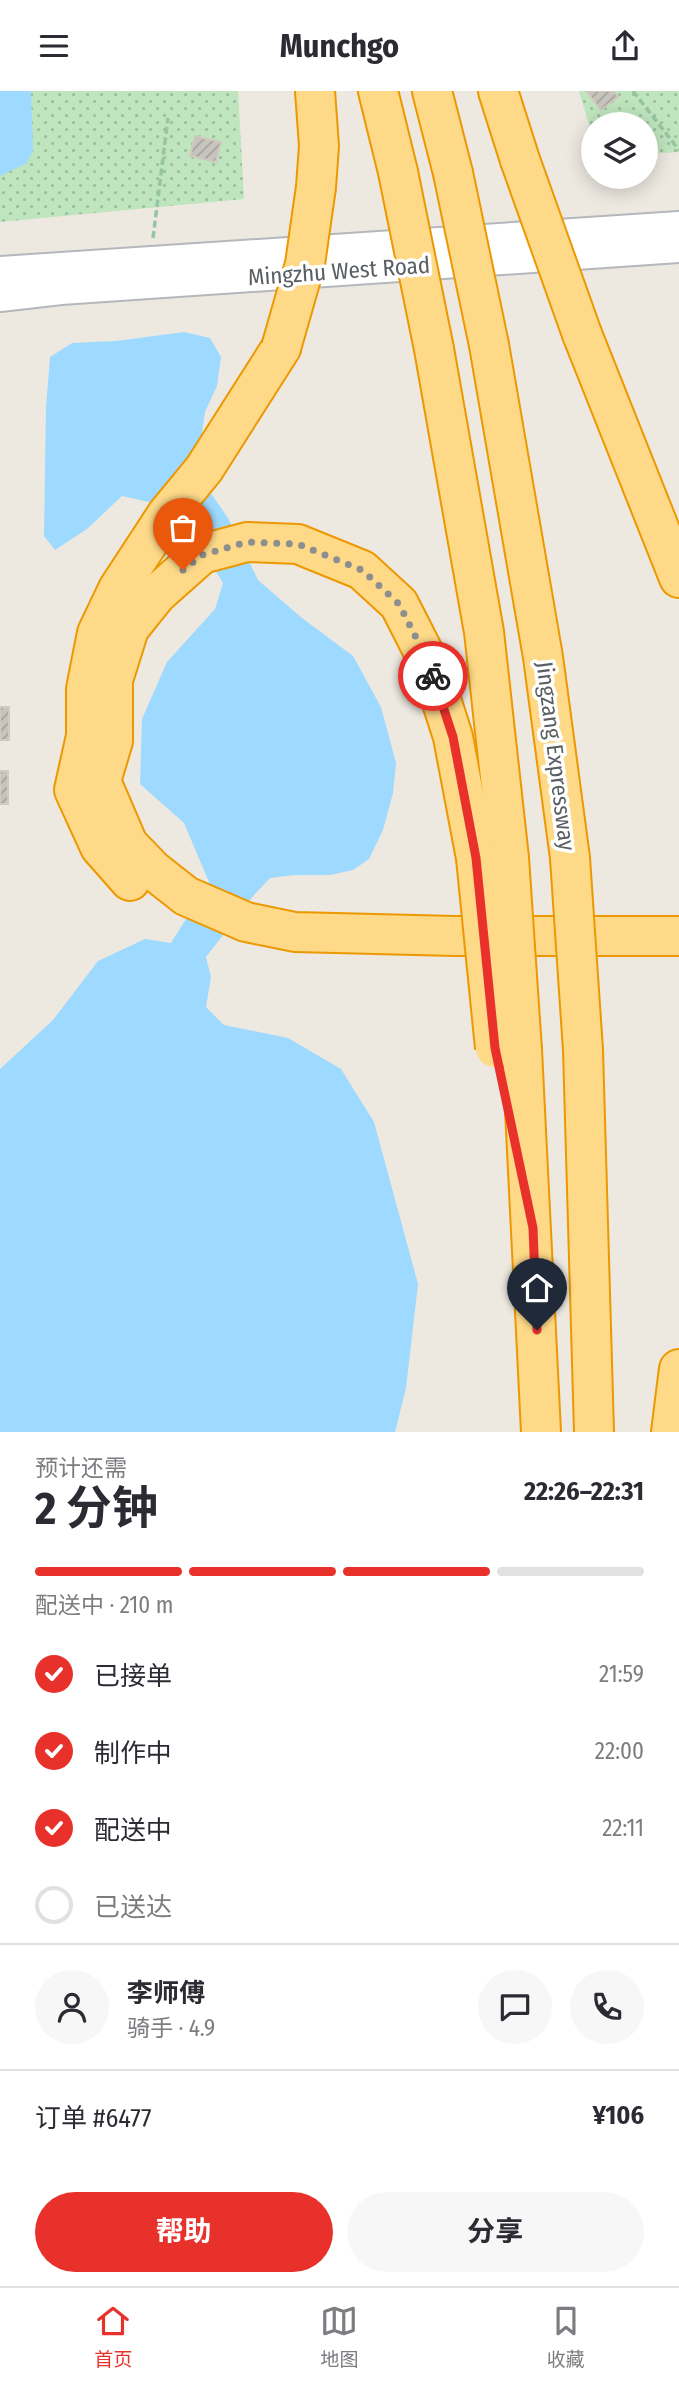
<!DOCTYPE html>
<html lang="zh">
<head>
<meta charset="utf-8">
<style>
  body { margin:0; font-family:"Fira Sans Condensed","Noto Sans SC",sans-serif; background:#f7f7f7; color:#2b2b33; height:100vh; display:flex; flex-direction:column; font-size:26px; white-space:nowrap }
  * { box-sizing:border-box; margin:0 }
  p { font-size:23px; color:#7c7c81 }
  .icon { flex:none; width:38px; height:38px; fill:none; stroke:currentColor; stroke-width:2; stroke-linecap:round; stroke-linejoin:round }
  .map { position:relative; height:1341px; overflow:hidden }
  .drawer { display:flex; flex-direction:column; background:#fff; flex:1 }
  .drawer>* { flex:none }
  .buttons { position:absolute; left:581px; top:21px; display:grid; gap:14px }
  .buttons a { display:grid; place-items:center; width:77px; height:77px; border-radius:50%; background:#fff; box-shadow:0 4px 18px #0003; font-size:35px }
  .pin { position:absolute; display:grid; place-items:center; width:60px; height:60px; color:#fff; margin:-72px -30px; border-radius:50% 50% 50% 0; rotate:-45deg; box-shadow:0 0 7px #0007 }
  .pin .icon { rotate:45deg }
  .courier { position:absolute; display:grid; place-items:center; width:70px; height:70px; margin:-35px; border:5px solid #e9312b; border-radius:50%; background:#fff; color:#222; box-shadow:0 2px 9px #0007 }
  .summary em { font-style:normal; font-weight:700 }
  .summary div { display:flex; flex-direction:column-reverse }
  .summary { display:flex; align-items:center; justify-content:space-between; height:119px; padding:0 35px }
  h1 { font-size:46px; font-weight:700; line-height:52px }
  .bar { display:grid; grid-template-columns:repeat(4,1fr); gap:10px 7px; align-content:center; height:84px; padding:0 35px }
  .bar i { height:9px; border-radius:5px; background:#e1e1e2 }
  .bar .selected { background:#e9312b }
  .bar p { grid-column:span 4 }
  .line { display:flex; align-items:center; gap:18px; padding:0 35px; border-top:2px solid #e1e1e2 }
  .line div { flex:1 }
  .round { display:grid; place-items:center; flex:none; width:74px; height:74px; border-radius:37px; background:#f7f7f7 }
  ol { padding:0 35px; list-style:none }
  li { display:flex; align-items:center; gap:21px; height:77px }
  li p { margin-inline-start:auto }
  li .icon { padding:7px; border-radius:50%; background:#e9312b; color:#fff; stroke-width:4 }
  li:last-child { color:#7c7c81 }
  li i { width:38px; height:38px; border:4px solid #e1e1e2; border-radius:50% }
  .action { display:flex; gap:14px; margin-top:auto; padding:14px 35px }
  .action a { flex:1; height:80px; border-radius:42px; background:#e9312b; color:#fff; font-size:28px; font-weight:700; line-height:80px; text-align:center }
  .action a+a { background:#f7f7f7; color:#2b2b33 }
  header { display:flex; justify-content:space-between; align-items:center; height:91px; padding:0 35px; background:#fff; font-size:32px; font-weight:700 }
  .menu { display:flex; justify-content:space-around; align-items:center; height:98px; border-top:2px solid #e1e1e2; background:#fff; font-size:19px; color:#7c7c81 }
  .menu a { display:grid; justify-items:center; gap:4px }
  .menu .selected { color:#e9312b }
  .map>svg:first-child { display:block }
</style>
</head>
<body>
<header><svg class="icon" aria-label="menu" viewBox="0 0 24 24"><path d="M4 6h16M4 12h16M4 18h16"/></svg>Munchgo<svg class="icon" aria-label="share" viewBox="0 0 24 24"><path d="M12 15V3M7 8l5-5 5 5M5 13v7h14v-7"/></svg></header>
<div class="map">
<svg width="679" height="1341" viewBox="0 0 679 1341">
  <defs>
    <pattern id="park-dots" width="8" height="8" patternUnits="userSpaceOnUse" patternTransform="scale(1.75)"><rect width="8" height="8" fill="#bee5bd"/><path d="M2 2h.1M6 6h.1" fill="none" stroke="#9dbd9d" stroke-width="1.8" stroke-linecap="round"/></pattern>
    <pattern id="building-hatch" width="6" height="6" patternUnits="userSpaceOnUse" patternTransform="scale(1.75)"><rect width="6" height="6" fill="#c7c4be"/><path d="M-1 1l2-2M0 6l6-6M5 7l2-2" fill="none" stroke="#a5a29e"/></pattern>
  </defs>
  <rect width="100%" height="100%" fill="#ede9e1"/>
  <g fill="url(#park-dots)">
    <polygon points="0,0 238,0 244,108 0,131"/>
    <polygon points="579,0 679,0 679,61 646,63 646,33 593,33 593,47"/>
  </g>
  <g fill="#9ed9ff">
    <polygon points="0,0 31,0 33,59 27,72 0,85"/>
    <polygon points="184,241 210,247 221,266 217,295 205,321 196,381 228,427 258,489 302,527 353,565 381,616 396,672 393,702 383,739 369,768 353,779 330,784 294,784 270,787 254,804 206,866 211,886 206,916 224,934 288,947 341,978 374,1031 418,1193 406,1297 395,1341 0,1341 0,978 53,929 98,870 145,848 171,852 209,791 184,732 140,693 142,628 167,571 215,518 223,492 177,417 122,405 87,438 55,459 44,445 46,316 50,266 72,252 116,250"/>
  </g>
  <g fill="url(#building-hatch)" stroke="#d1cbbf" stroke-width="2">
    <polygon points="586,0 614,0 618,6 601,19"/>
    <polygon points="195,45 221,51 216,71 190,65"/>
    <rect x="0" y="616" width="9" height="33"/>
    <rect x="0" y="680" width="8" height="33"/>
  </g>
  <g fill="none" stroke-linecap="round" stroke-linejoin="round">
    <defs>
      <g id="minor">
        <polyline points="0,180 679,135"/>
        <polyline points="0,206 61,199 679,157"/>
      </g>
      <g id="highway">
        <polyline points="315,0 319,55 316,96"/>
        <polyline points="378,0 398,81"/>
        <polyline points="432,0 453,82"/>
        <polyline points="498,0 520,69"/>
        <polyline points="582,243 679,487"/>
        <polyline points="489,254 543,566 570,767"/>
        <polyline points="434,258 484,541 509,767"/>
        <polyline points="476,767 453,646 430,574 399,513 362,479 298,453 247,451 202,463 157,503 129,538 113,589 113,650 101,690 128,753 153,779 186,805 246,831 295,841 455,845 679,845"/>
        <polyline points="130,790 100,756 74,699 86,645 86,598 97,542 118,498 167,423 204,378 281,257"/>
        <polyline points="522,959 541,1341"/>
        <polyline points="583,959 594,1341"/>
        <polyline points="671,1341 679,1278"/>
      </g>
    </defs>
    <use href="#minor" stroke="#b4b7bc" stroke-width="32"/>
    <use href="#highway" stroke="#ed9800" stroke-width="42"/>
    <g stroke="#96c5a2" stroke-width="3.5" stroke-dasharray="7 3.5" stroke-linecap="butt">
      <polyline points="633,0 679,59"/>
      <polyline points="153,147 168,27"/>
    </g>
    <use href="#minor" stroke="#fff" stroke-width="28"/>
    <use href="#highway" stroke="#fdd988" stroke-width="38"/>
    <defs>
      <g id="highway-bridge">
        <polyline points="520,69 582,243"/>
        <polyline points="398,81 434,258"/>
        <polyline points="453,82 489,254"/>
        <polyline points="281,257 305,173 316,96"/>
        <polyline points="476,767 495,957"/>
        <polyline points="509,767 522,959"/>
        <polyline points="570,767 583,959"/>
      </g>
    </defs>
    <use href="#highway-bridge" stroke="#ed9800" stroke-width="42" stroke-linecap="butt"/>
    <use href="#highway-bridge" stroke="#fdd988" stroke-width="38"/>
  </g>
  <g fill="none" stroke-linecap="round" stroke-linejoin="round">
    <polyline stroke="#8d8f8e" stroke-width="7" stroke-dasharray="0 12.6" points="183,479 202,464 247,451 298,453 362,479 399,513 430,574 433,585"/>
    <polyline stroke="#e9312b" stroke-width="9" points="433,585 453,646 476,767 495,957 533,1137 537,1239"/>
  </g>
  <g text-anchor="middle" stroke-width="7" stroke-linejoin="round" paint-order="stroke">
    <g font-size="23" fill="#595e62" stroke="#fff">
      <text transform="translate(339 180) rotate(-4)" y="8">Mingzhu West Road</text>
      <text transform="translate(556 665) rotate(83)" y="8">Jingzang Expressway</text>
    </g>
  </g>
</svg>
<div class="buttons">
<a><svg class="icon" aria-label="layers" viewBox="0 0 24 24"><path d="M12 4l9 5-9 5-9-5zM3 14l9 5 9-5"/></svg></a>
</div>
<div class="pin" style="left:183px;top:479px;background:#ea580c"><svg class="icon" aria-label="bag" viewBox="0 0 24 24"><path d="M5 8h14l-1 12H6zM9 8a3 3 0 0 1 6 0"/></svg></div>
<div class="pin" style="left:537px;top:1239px;background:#1f2937"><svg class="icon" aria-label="home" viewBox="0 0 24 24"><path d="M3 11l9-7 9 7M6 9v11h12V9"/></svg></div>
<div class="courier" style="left:433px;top:585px"><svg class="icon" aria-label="bike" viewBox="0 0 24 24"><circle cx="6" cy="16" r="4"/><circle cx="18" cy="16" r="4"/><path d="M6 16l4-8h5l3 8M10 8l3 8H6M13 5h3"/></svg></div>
</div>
<section class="drawer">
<div class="summary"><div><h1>2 分钟</h1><p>预计还需</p></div><em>22:26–22:31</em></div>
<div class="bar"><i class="selected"></i><i class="selected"></i><i class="selected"></i><i></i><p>配送中 · 210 m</p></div>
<ol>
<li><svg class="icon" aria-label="check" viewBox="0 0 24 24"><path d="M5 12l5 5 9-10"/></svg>已接单<p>21:59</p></li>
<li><svg class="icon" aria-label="check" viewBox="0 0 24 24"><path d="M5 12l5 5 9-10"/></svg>制作中<p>22:00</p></li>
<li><svg class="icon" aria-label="check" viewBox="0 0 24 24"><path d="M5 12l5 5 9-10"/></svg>配送中<p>22:11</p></li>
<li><i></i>已送达</li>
</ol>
<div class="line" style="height:126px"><a class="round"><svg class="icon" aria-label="person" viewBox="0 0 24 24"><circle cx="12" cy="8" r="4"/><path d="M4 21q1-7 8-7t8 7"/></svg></a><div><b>李师傅</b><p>骑手 · 4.9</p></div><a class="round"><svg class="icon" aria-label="chat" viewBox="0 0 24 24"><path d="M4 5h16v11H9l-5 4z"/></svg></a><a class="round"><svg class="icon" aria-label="phone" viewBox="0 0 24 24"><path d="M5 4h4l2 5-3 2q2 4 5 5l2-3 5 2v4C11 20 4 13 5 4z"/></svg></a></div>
<div class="line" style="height:91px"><div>订单 #6477</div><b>¥106</b></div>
<div class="action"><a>帮助</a><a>分享</a></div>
</section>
<nav class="menu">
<a class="selected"><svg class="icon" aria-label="home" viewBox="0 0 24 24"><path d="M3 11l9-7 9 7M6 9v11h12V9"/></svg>首页</a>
<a><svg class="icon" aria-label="map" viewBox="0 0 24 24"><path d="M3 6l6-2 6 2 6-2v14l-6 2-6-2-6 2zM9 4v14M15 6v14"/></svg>地图</a>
<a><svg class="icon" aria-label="saved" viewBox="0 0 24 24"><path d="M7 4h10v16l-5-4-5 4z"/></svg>收藏</a>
</nav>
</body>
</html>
